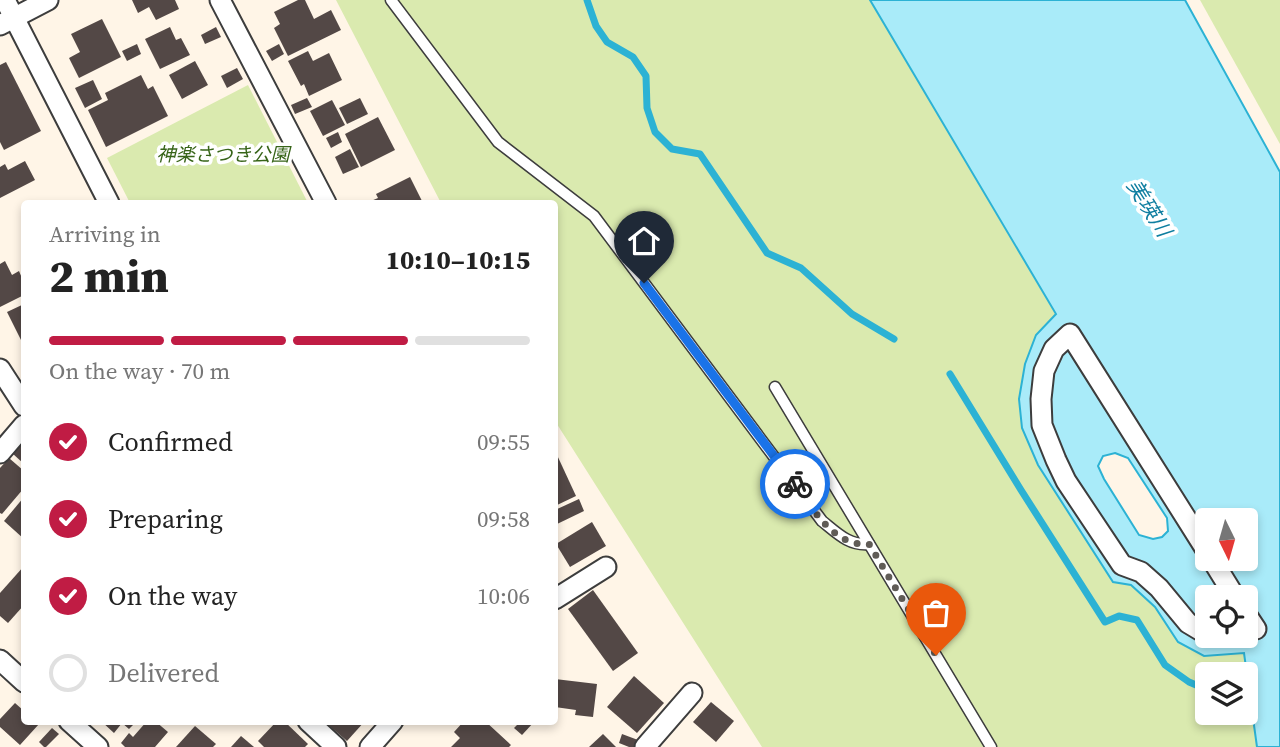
<!DOCTYPE html>
<html lang="en">
<head>
<meta charset="utf-8">
<style>
  body { margin:0; font-family:"Source Serif 4","Noto Sans JP",serif; background:#f2f2f2; color:#222; height:100vh; display:flex; flex-direction:column; font-size:26px; white-space:nowrap }
  * { box-sizing:border-box; margin:0 }
  p { font-size:23px; color:#767676 }
  .icon { flex:none; width:38px; height:38px; fill:none; stroke:currentColor; stroke-width:2; stroke-linecap:round; stroke-linejoin:round }
  .map { position:relative; flex:1; overflow:hidden }
  .side { position:absolute; left:21px; top:200px; width:537px; height:525px; display:flex; flex-direction:column; background:#fff; border-radius:7px; box-shadow:0 4px 10px #0003 }
  .side>* { flex:none }
  .needle { width:46px; rotate:175deg }
  .tools { position:absolute; left:1195px; top:508px; display:grid; gap:14px }
  .tools a { display:grid; place-items:center; width:63px; height:63px; border-radius:7px; background:#fff; box-shadow:0 4px 10px #0003; font-size:35px }
  .pin { position:absolute; display:grid; place-items:center; width:60px; height:60px; color:#fff; margin:-72px -30px; border-radius:50% 50% 50% 0; rotate:-45deg; box-shadow:0 0 7px #0007 }
  .pin .icon { rotate:45deg }
  .courier { position:absolute; display:grid; place-items:center; width:70px; height:70px; margin:-35px; border:5px solid #1a73e8; border-radius:50%; background:#fff; color:#222; box-shadow:0 2px 9px #0007 }
  .headline em { font-style:normal; font-weight:800 }
  .headline div { display:flex; flex-direction:column-reverse }
  .headline { display:flex; align-items:center; justify-content:space-between; height:119px; padding:0 28px }
  h1 { font-size:46px; font-weight:800; line-height:52px }
  .bar { display:grid; grid-template-columns:repeat(4,1fr); gap:10px 7px; align-content:center; height:84px; padding:0 28px }
  .bar i { height:9px; border-radius:5px; background:#e0e0e0 }
  .bar .on { background:#c01c44 }
  .bar p { grid-column:span 4 }
  ol { padding:0 28px; list-style:none }
  li { display:flex; align-items:center; gap:21px; height:77px }
  li p { margin-inline-start:auto }
  li .icon { padding:7px; border-radius:50%; background:#c01c44; color:#fff; stroke-width:4 }
  li:last-child { color:#767676 }
  li i { width:38px; height:38px; border:4px solid #e0e0e0; border-radius:50% }
  .map>svg:first-child { display:block }
</style>
</head>
<body>
<div class="map">
<svg width="1280" height="747" viewBox="0 0 1280 747">
  <rect width="100%" height="100%" fill="#fff5e7"/>
  <g fill="#daeaaf" fill-rule="evenodd">
    <path d="M336 0H870L1056 315 1036 335 1022 428 1038 465 1113 582 1131 585 1155 607 1178 642 1204 655 1244 652 1257 747H762L555 421V203H441ZM1208 674H1246V712H1208Z"/>
    <polygon points="1200,0 1280,0 1280,144"/>
    <polygon points="248,85 308,203 130,203 107,158"/>
  </g>
  <path fill="#a9ebf9" stroke="#2cb2d4" stroke-width="2" fill-rule="evenodd" d="M870 0H1185L1280 172V747H1257L1244 653 1204 656 1178 642 1155 607 1131 585 1113 582 1038 465 1022 428 1019 399 1025 364 1036 335 1056 314ZM1115 453 1128 458 1167 518 1168 531 1162 537 1153 539 1139 535 1104 479 1098 466 1103 456ZM1208 520H1246V558H1208ZM1208 597H1246V635H1208Z"/>
  <g fill="none" stroke-linecap="round" stroke-linejoin="round">
    <g stroke="#2cb2d4" stroke-width="7">
      <polyline points="587,0 596,26 607,42 633,57 646,76 647,108 655,132 672,149 700,154 767,253 801,268 852,314 894,339"/>
      <polyline points="950,374 1021,490 1105,622 1119,616 1137,620 1165,665 1189,682 1208,690"/>
    </g>
  </g>
  <g fill="#534846">
    <polygon points="132,0 175,0 179,9 156,20 149,7 138,13"/>
    <polygon points="298,0 305,0 314,19 331,10 341,30 288,56 274,28 280,24 274,12"/>
    <polygon points="102,19 121,57 79,78 69,58 80,52 71,34"/>
    <polygon points="170,27 176,40 181,38 190,55 160,69 145,39"/>
    <polygon points="216,27 221,37 205,44 201,35"/>
    <polygon points="137,44 141,54 127,61 122,51"/>
    <polygon points="279,44 284,54 272,61 266,51"/>
    <polygon points="308,51 313,61 329,53 342,80 309,96 304,84 301,86 288,61"/>
    <polygon points="195,61 208,85 182,99 169,75"/>
    <polygon points="6,62 41,131 4,150 0,142 0,65"/>
    <polygon points="237,68 243,79 227,88 221,76"/>
    <polygon points="141,75 148,89 153,86 168,116 106,147 88,110 108,100 105,93"/>
    <polygon points="93,80 102,99 85,108 75,88"/>
    <polygon points="307,98 312,107 295,114 291,105"/>
    <polygon points="360,98 368,114 347,124 339,108"/>
    <polygon points="332,100 345,125 323,136 310,111"/>
    <polygon points="378,117 395,150 361,167 345,134"/>
    <polygon points="338,132 342,142 331,148 326,138"/>
    <polygon points="350,149 359,167 343,174 335,157"/>
    <polygon points="25,161 35,180 0,198 0,167 5,164 8,170"/>
    <polygon points="410,177 423,203 372,203 371,201 378,198 376,194"/>
    <polygon points="5,261 12,275 19,271 24,283 24,295 0,307 0,264"/>
    <polygon points="24,304 24,346 7,312"/>
    <polygon points="24,439 24,464 12,453"/>
    <polygon points="557,455 576,496 555,506 555,456"/>
    <polygon points="9,458 24,471 24,488 2,514 0,513 0,468"/>
    <polygon points="24,497 24,539 4,521"/>
    <polygon points="579,499 584,511 555,525 555,510"/>
    <polygon points="592,522 606,546 570,567 556,544"/>
    <polygon points="24,566 24,605 8,623 0,616 0,593"/>
    <polygon points="593,590 638,653 613,671 568,609"/>
    <polygon points="634,676 664,703 637,733 607,707"/>
    <polygon points="555,679 597,684 593,717 575,715 576,710 555,707"/>
    <polygon points="711,702 734,721 716,742 693,722"/>
    <polygon points="15,703 24,711 24,721 36,721 39,724 20,745 0,727 0,719"/>
    <polygon points="101,721 137,721 129,729 122,723 114,733"/>
    <polygon points="147,721 155,721 168,732 155,747 125,747 121,743 129,733 133,737"/>
    <polygon points="277,721 284,721 308,744 305,747 264,747 258,741"/>
    <polygon points="324,721 365,721 347,741"/>
    <polygon points="464,721 485,721 511,745 509,747 451,747 460,738 454,732"/>
    <polygon points="521,721 534,722 522,735 514,728"/>
    <polygon points="195,726 216,744 213,747 176,747"/>
    <polygon points="52,728 59,734 46,747 44,747 39,742"/>
    <polygon points="603,734 616,747 589,747"/>
    <polygon points="622,734 638,740 636,747 629,747 619,743"/>
    <polygon points="241,736 254,747 231,747"/>
  </g>
  <g fill="none" stroke-linecap="round" stroke-linejoin="round">
    <defs>
      <g id="lane">
        <path d="M391 0 498 142 594 216 822 521C837 533 849 546 869 544"/>
        <polyline points="775,387 991,747"/>
      </g>
      <g id="street">
        <polyline points="5,0 109,203"/>
        <polyline points="220,0 326,203"/>
        <polyline points="0,25 48,0"/>
        <polyline points="0,369 24,406"/>
        <polyline points="0,453 24,425"/>
        <polyline points="1208,553 1070,334 1054,349 1044,371 1041,399 1042,425 1056,460 1066,481 1122,565 1141,572 1159,588 1188,623 1208,635"/>
        <polyline points="1211,558 1235,597"/>
        <polyline points="555,599 606,567"/>
        <polyline points="1246,614 1256,629 1246,630"/>
        <polyline points="0,660 24,682"/>
        <polyline points="69,721 98,747"/>
        <polyline points="308,721 336,747"/>
        <polyline points="370,747 393,721"/>
        <polyline points="645,747 692,693"/>
      </g>
    </defs>
    <use href="#lane" stroke="#3d3d3d" stroke-width="13"/>
    <use href="#street" stroke="#3d3d3d" stroke-width="23"/>
    <use href="#lane" stroke="#fff" stroke-width="10"/>
    <use href="#street" stroke="#fff" stroke-width="19"/>
  </g>
  <g fill="none" stroke-linecap="round" stroke-linejoin="round">
    <path stroke="#605c57" stroke-width="7" stroke-dasharray="0 12.6" d="M795 484C812 508 835 548 869 544L936 655"/>
    <polyline stroke="#1a73e8" stroke-width="9" points="644,283 795,484"/>
  </g>
  <g text-anchor="middle" stroke-width="7" stroke-linejoin="round" paint-order="stroke">
    <g font-size="19" font-style="italic" fill="#376418" stroke="#fff">
      <text x="223" y="161">神楽さつき公園</text>
    </g>
    <g font-size="21" font-style="italic" fill="#0e7ea0" stroke="#fff">
      <text transform="translate(1149 208) rotate(58)" y="7">美瑛川</text>
    </g>
  </g>
</svg>
<div class="tools">
<a><svg class="needle" viewBox="-14 -14 28 28"><path d="M0-13l5 13h-10z" fill="#e53935"/><path d="M0 13l5-13h-10z" fill="#767676"/></svg></a>
<a><svg class="icon" aria-label="locate" viewBox="0 0 24 24"><circle cx="12" cy="12" r="6"/><path d="M12 2v4M12 18v4M2 12h4M18 12h4"/></svg></a>
<a><svg class="icon" aria-label="layers" viewBox="0 0 24 24"><path d="M12 4l9 5-9 5-9-5zM3 14l9 5 9-5"/></svg></a>
</div>
<div class="pin" style="left:936px;top:655px;background:#ea580c"><svg class="icon" aria-label="bag" viewBox="0 0 24 24"><path d="M5 8h14l-1 12H6zM9 8a3 3 0 0 1 6 0"/></svg></div>
<div class="pin" style="left:644px;top:283px;background:#1f2937"><svg class="icon" aria-label="home" viewBox="0 0 24 24"><path d="M3 11l9-7 9 7M6 9v11h12V9"/></svg></div>
<div class="courier" style="left:795px;top:484px"><svg class="icon" aria-label="bike" viewBox="0 0 24 24"><circle cx="6" cy="16" r="4"/><circle cx="18" cy="16" r="4"/><path d="M6 16l4-8h5l3 8M10 8l3 8H6M13 5h3"/></svg></div>
<section class="side">
<div class="headline"><div><h1>2 min</h1><p>Arriving in</p></div><em>10:10–10:15</em></div>
<div class="bar"><i class="on"></i><i class="on"></i><i class="on"></i><i></i><p>On the way · 70 m</p></div>
<ol>
<li><svg class="icon" aria-label="check" viewBox="0 0 24 24"><path d="M5 12l5 5 9-10"/></svg>Confirmed<p>09:55</p></li>
<li><svg class="icon" aria-label="check" viewBox="0 0 24 24"><path d="M5 12l5 5 9-10"/></svg>Preparing<p>09:58</p></li>
<li><svg class="icon" aria-label="check" viewBox="0 0 24 24"><path d="M5 12l5 5 9-10"/></svg>On the way<p>10:06</p></li>
<li><i></i>Delivered</li>
</ol>
</section>
</div>
</body>
</html>
